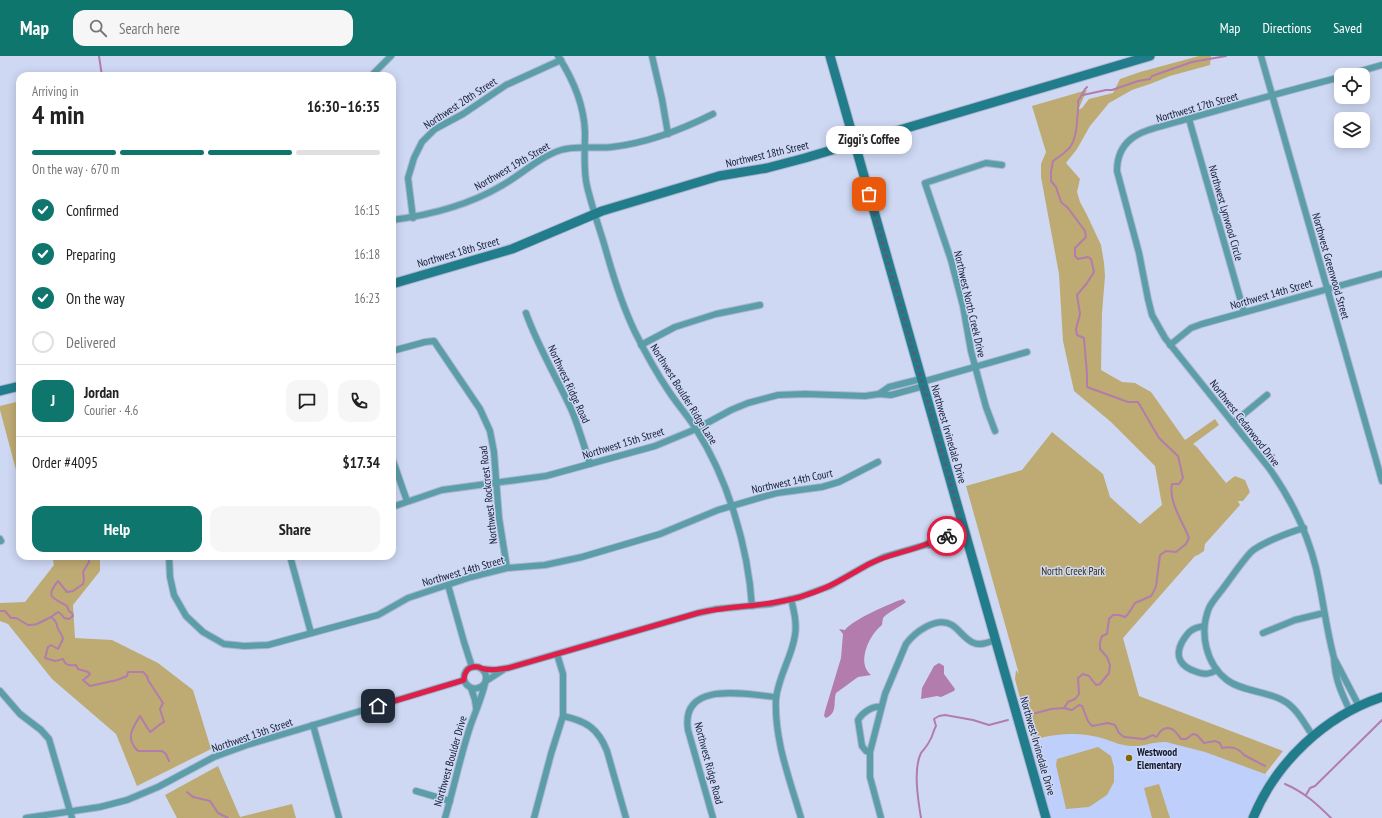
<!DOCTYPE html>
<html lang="en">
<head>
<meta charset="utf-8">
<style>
  body { margin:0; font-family:"PT Sans Narrow",sans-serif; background:#f6f6f6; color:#222; height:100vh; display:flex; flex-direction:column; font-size:15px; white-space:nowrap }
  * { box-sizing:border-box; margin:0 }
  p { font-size:13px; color:#767676 }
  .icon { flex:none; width:22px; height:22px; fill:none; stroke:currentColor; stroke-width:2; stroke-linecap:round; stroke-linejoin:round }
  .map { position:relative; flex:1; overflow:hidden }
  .side { position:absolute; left:16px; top:16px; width:380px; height:488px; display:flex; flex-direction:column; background:#fff; border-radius:12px; box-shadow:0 2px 10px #0003 }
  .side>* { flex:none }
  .controls { position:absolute; left:1334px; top:12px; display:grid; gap:8px }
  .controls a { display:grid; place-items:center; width:36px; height:36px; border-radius:8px; background:#fff; box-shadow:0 2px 10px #0003; font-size:20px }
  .pin { position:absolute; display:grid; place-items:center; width:34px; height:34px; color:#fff; margin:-17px; border-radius:8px; box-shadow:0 2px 6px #0006 }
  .courier { position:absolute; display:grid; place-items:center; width:40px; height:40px; margin:-20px; border:3px solid #e11d48; border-radius:50%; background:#fff; color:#222; box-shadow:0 1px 5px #0007 }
  .bubble { position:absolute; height:28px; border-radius:12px; background:#fff; box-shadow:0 2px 10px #0003; font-size:13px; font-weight:800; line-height:28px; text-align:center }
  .head em { font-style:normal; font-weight:800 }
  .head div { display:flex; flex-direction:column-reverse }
  .head { display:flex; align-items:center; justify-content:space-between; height:68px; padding:0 16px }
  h1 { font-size:26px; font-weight:800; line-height:30px }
  .bar { display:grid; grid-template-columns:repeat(4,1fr); gap:6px 4px; align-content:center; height:48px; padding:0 16px }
  .bar i { height:5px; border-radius:3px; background:#e0e0e0 }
  .bar .current { background:#0f766e }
  .bar p { grid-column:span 4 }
  .line { display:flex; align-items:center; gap:10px; padding:0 16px; border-top:1px solid #e0e0e0 }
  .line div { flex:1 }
  .round { display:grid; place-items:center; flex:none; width:42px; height:42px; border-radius:12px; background:#f6f6f6 }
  ol { padding:0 16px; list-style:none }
  li { display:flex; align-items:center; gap:12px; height:44px }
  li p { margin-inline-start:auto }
  li .icon { padding:4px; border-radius:50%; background:#0f766e; color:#fff; stroke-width:4 }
  li:last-child { color:#767676 }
  li i { width:22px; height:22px; border:2px solid #e0e0e0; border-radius:50% }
  .cta { display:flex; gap:8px; margin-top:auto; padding:8px 16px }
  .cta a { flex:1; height:46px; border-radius:12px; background:#0f766e; color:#fff; font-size:16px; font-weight:800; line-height:46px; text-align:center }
  .cta a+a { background:#f6f6f6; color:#222 }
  header { display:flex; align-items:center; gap:24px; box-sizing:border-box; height:56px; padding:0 20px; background:#0f766e; color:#fff }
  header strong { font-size:19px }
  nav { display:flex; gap:22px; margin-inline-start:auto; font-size:14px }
  .search { width:280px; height:36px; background:#f6f6f6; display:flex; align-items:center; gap:10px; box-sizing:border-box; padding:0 14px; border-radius:12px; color:#767676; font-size:15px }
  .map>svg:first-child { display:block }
</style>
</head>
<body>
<header>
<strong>Map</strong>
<div class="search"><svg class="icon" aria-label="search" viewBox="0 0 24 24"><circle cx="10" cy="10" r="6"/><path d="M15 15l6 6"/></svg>Search here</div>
<nav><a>Map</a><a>Directions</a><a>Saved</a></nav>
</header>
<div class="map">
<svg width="1382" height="762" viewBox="0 0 1382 762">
  <rect width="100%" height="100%" fill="#ced8f3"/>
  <polygon fill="#bfcffc" points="1117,661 1265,718 1270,722 1261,736 1247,762 1049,762 1028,687"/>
  <g fill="#beaa73">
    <path d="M1199 0H1211L1210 9 1170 20 1150 28 1132 34 1109 47 1090 70 1077 93 1066 107 1080 123 1077 136 1080 146 1087 159 1101 189 1104 207 1105 220 1102 257 1101 314 1122 326 1135 327 1151 336 1185 384 1215 363 1219 369 1193 388 1197 391 1226 427 1235 420 1245 424 1250 436 1243 445H1238L1240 449 1205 488 1204 495 1198 499 1195 500 1123 582 1139 640 1283 695 1265 718 1205 696 1166 686C1154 685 1143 691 1132 690 1123 690 1113 686 1105 683 1082 676 1060 677 1037 683L1032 680 1018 635 1015 623 1016 614 1019 618 966 430 1022 414 1052 376 1103 418 1110 441 1140 468 1162 449 1155 410 1111 366 1074 335 1063 285 1059 218 1041 121V108L1046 96 1032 50 1087 34 1078 54 1082 52 1089 43 1113 37 1120 23 1140 16Z"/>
    <polygon points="20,345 20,429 0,354 0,350"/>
    <polygon points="52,500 100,500 100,515 73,549 75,582 112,584 158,607 193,634 211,693 137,730 116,678 52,623 8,568 0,565 0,547 25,546 54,509"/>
    <polygon points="1098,691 1111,700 1114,711 1114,726 1107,739 1089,751 1066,753 1056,709 1057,703"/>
    <polygon points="218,710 240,761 292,748 296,762 177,762 165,739"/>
    <polygon points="1159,728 1170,762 1152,762 1144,732"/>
  </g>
  <g fill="#b27cad">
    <path d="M903 543 906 546C899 552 889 555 883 562L882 569C869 579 856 607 871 619L858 621 836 637C833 646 838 657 826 662L824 660 825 655 841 602 843 578 839 573 845 574C852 564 891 547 903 543Z"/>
    <polygon points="939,607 944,610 944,618 955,633 954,635 941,641 937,640 921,643 922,632 934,610"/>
  </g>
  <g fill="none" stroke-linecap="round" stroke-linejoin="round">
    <g stroke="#b27cad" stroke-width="2">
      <polyline points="99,0 102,20"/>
      <polyline points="1083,39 1106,34 1112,34 1138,25 1150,23 1152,20 1192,6 1226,0"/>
      <path d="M82 500 83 502 89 503V506L83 516 84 523 83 528 73 535 67 536 58 525C44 542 54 542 67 550L69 555 72 557 73 560 69 563 64 562 61 558 58 556 51 561C57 566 56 566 58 573 60 576 62 579 63 583L58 593 51 589 48 591 45 602 55 605 63 603C65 609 69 610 76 609L78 613 88 616 90 618 87 621 83 624 90 630 117 624 127 620 128 616H143L147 620 148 624 163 647 160 653 164 666C158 668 156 673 150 676L140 660C132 673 125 682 138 695H162L166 698 169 705"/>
      <polyline points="0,555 5,555 11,562 16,562 28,569 32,569 37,568 51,561"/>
      <path d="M1064 652 1068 646 1075 643 1079 638 1078 622 1083 618 1089 620 1096 629 1100 628 1109 617 1110 609 1107 601 1100 593V586L1102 580 1107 578 1109 563 1113 559H1119L1125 561 1128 558 1135 547 1151 540 1154 535 1156 530 1160 499 1166 495 1176 496 1186 488 1189 482C1183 466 1168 445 1172 428H1179L1183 422 1178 400 1159 382 1138 346H1128L1087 331V318L1084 282 1077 279 1076 273 1080 258 1077 239 1087 227 1094 216 1091 203 1088 201 1078 203 1075 200V192L1086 181 1085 175 1068 152 1061 146 1056 131 1051 125V116L1053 105C1071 93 1075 89 1077 67 1077 60 1079 53 1078 45 1082 41 1082 35 1087 31"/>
      <path d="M1025 660 1051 653 1064 652 1072 654 1079 649 1082 650 1088 665 1092 670 1108 667 1115 669 1119 677 1124 681 1144 683 1153 679 1156 681C1159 679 1159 676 1162 674 1171 668 1177 677 1181 683H1186L1193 678 1197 679 1204 687 1215 685 1220 687 1222 692C1230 690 1239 692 1244 699L1265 710"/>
      <path d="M1285 728C1304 736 1317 748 1331 762"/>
      <polyline points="187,736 193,741 210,745 218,757 228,762"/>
      <polyline points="1306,739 1310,732 1315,730 1382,664"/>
      <path d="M921 762C918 744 913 713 921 697 924 693 928 689 930 684 933 680 933 675 936 670L934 663 939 660 945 659 973 664 989 669 1008 664"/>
    </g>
    <defs>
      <g id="street">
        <path d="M558 0C573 23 584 49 585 76 585 94 583 113 587 130 592 151 599 171 605 191 613 220 622 249 635 276 645 296 656 316 668 334 677 348 688 360 696 373 728 423 748 491 752 550"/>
        <polyline points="652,0 662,43 668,78"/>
        <polyline points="1261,0 1382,425"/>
        <polyline points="1347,19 1382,9"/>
        <polyline points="371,20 391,0"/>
        <path d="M1341 21C1287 35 1233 50 1180 65 1164 70 1144 73 1131 83 1121 91 1117 103 1117 115L1139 197 1148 243 1152 259 1165 282 1269 412C1291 443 1307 475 1316 512 1323 542 1326 572 1334 602 1335 623 1341 636 1350 655"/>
        <polyline points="1189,63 1244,256"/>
        <polyline points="413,162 408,122 414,102 422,86 435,73 463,58 506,29 561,4"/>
        <path d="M392 164C431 159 467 150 501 130 521 119 539 101 561 94 577 89 596 93 612 91 648 87 681 74 713 58"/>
        <path d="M526 257C538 291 557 322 572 355 579 372 584 390 590 408"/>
        <polyline points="641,289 675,271 716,258 760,249"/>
        <polyline points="1170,289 1191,272 1202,268 1382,218"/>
        <polyline points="392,295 425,286 434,285 480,353 490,375 494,396 499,462 507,512"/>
        <polyline points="922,326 1027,296"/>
        <polyline points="879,338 889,331 921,323"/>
        <polyline points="1233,367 1267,339"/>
        <polyline points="995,375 986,351 971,295 963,250 951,204 925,127 986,107 1002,109"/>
        <polyline points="392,402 407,445"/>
        <polyline points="392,451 442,434 546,420 655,390 696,373 731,354 748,347 778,339 805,338 865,340 879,338 891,339 924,330"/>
        <path d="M1304 472C1290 476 1261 487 1251 496 1240 508 1231 522 1221 535 1217 540 1212 546 1209 552 1199 577 1206 608 1227 624 1243 636 1268 635 1284 645 1297 652 1305 669 1313 680"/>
        <polyline points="0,483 1,485"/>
        <polyline points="929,489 939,488 966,480"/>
        <polyline points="169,500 170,521 174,539 186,560 203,576 224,588 244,590 268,589 378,559 408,542 471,521 507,512 545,509 582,501 660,478 718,454 759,442 777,437 822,431 839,426 878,406"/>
        <polyline points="290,500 311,577"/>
        <polyline points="448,529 464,586 472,611"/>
        <path d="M791 543C794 555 797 567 795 579 792 601 778 621 776 643 774 684 790 724 801 762"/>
        <path d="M1204 570C1200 571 1196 571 1192 574 1188 576 1185 581 1182 586 1174 601 1181 611 1197 616 1205 619 1210 618 1217 614"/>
        <polyline points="1263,577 1295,564 1324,557"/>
        <polyline points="1335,604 1359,650"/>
        <polyline points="483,613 495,614 508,612 698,557 717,553 770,548 800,541 830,530 867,509 884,501 925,489 937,482 964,474"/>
        <polyline points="486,625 503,614"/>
        <polyline points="471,632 475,644 476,651"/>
        <polyline points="0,635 20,658 41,674 49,683 72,762"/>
        <path d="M563 660C586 665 598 672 607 695L626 762"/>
        <polyline points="313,669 339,762"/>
        <path d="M870 696 866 695 862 690 858 664C862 657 873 649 881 651"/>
        <polyline points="416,735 450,745"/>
        <polyline points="26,762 100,751 127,744 158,731 214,701 247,689 464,624"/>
        <path d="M445 762C454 732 460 701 470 671 474 659 486 632 486 621 486 615 480 610 474 611 471 611 468 612 466 615 458 627 475 640 485 627"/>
        <polyline points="534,762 551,698 563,660 563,618 557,598"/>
        <path d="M713 762 688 674C680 623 749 639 776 641"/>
        <path d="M881 762 870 721V696L885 638 906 588C915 576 936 560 952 569 960 574 965 584 974 587 981 590 989 586 995 584"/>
      </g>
      <g id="secondary">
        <polyline points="830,0 1046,762"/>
        <polyline points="392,228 512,193 602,155 719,120 767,112 805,102 1150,0"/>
        <polyline points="0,335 20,330"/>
        <path d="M1253 762C1276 706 1325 660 1382 641"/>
      </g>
    </defs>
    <use href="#street" stroke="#adb6d1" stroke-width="8"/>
    <use href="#secondary" stroke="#adb6d1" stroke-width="11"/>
    <use href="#street" stroke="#5b9ea9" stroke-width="6"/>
    <use href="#secondary" stroke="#217d8b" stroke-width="9"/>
  </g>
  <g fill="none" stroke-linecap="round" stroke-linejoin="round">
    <polyline stroke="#555d77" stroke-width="4" stroke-dasharray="0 7.2" points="869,138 964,474 947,480"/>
    <path stroke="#e11d48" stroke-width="5" d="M378 650 464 624C464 616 469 609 478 611 480 611 482 613 484 613 492 615 500 613 508 612L698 557C731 549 766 551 800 541 817 536 833 529 848 520 855 516 862 512 869 508 887 499 906 496 924 489 932 487 938 482 947 480"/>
  </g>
  <circle fill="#846801" stroke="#ced8f3" stroke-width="1.5" cx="1129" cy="702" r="4"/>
  <g text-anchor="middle" stroke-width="3" stroke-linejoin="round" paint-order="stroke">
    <g font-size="11" fill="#141b34" stroke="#ced8f3">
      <text transform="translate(460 47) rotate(-33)" y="4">Northwest 20th Street</text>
      <text transform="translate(1197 51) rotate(-16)" y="4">Northwest 17th Street</text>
      <text transform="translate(767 98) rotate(-13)" y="4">Northwest 18th Street</text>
      <text transform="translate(512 110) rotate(-30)" y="4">Northwest 19th Street</text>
      <text transform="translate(1226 157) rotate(74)" y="4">Northwest Lynwood Circle</text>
      <text transform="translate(458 196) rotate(-16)" y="4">Northwest 18th Street</text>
      <text transform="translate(1331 210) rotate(74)" y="4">Northwest Greenwood Street</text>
      <text transform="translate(1271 238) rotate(-16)" y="4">Northwest 14th Street</text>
      <text transform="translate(970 248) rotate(77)" y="4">Northwest North Creek Drive</text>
      <text transform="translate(569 328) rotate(65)" y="4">Northwest Ridge Road</text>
      <text transform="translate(684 338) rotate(58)" y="4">Northwest Boulder Ridge Lane</text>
      <text transform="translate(1245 367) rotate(52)" y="4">Northwest Cedarwood Drive</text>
      <text transform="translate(949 378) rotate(74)" y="4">Northwest Irvinedale Drive</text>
      <text transform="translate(623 387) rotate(-17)" y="4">Northwest 15th Street</text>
      <text transform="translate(792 425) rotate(-12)" y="4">Northwest 14th Court</text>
      <text transform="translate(488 439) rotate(-96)" y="4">Northwest Rockcrest Road</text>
      <text transform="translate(463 515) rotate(-16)" y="4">Northwest 14th Street</text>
      <text transform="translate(252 679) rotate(-19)" y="4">Northwest 13th Street</text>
      <text transform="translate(1038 690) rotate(74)" y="4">Northwest Irvinedale Drive</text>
      <text transform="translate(450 705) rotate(-74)" y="4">Northwest Boulder Drive</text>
      <text transform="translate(709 707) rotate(75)" y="4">Northwest Ridge Road</text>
    </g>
    <g font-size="11" fill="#362b0a" stroke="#ced8f3">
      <text x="1073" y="519">North Creek Park</text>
    </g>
    <g font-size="11" font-weight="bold" fill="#141b34" stroke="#ced8f3" text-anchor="start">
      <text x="1137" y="700">Westwood<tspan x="1137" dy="13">Elementary</tspan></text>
    </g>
  </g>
</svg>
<div class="controls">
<a><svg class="icon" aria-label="locate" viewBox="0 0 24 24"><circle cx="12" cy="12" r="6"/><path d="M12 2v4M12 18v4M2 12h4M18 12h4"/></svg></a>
<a><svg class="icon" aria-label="layers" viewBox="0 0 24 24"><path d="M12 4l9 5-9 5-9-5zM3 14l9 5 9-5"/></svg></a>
</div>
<div class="pin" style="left:869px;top:138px;background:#ea580c"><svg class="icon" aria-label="bag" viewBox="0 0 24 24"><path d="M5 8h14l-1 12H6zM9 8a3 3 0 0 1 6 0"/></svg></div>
<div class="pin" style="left:378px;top:650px;background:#1f2937"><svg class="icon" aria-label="home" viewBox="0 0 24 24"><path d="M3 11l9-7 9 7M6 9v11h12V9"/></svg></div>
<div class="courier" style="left:947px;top:480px"><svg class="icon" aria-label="bike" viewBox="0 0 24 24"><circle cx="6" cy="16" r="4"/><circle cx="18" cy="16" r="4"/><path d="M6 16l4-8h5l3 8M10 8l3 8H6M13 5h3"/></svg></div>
<div class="bubble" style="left:826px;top:70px;width:86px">Ziggi's Coffee</div>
<section class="side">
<div class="head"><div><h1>4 min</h1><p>Arriving in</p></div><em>16:30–16:35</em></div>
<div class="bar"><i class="current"></i><i class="current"></i><i class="current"></i><i></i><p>On the way · 670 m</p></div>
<ol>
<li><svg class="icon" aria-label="check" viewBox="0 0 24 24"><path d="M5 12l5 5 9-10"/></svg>Confirmed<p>16:15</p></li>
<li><svg class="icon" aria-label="check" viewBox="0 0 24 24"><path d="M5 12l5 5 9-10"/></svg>Preparing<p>16:18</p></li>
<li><svg class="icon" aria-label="check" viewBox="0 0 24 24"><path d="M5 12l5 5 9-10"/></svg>On the way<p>16:23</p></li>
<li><i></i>Delivered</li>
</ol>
<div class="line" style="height:72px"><b class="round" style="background:#0f766e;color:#fff">J</b><div><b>Jordan</b><p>Courier · 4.6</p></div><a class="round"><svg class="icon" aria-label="chat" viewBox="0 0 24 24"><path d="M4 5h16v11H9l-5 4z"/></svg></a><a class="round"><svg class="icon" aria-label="phone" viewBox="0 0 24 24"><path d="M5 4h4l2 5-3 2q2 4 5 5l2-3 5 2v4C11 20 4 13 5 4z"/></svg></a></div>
<div class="line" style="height:52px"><div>Order #4095</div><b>$17.34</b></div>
<div class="cta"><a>Help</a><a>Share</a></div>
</section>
</div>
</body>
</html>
